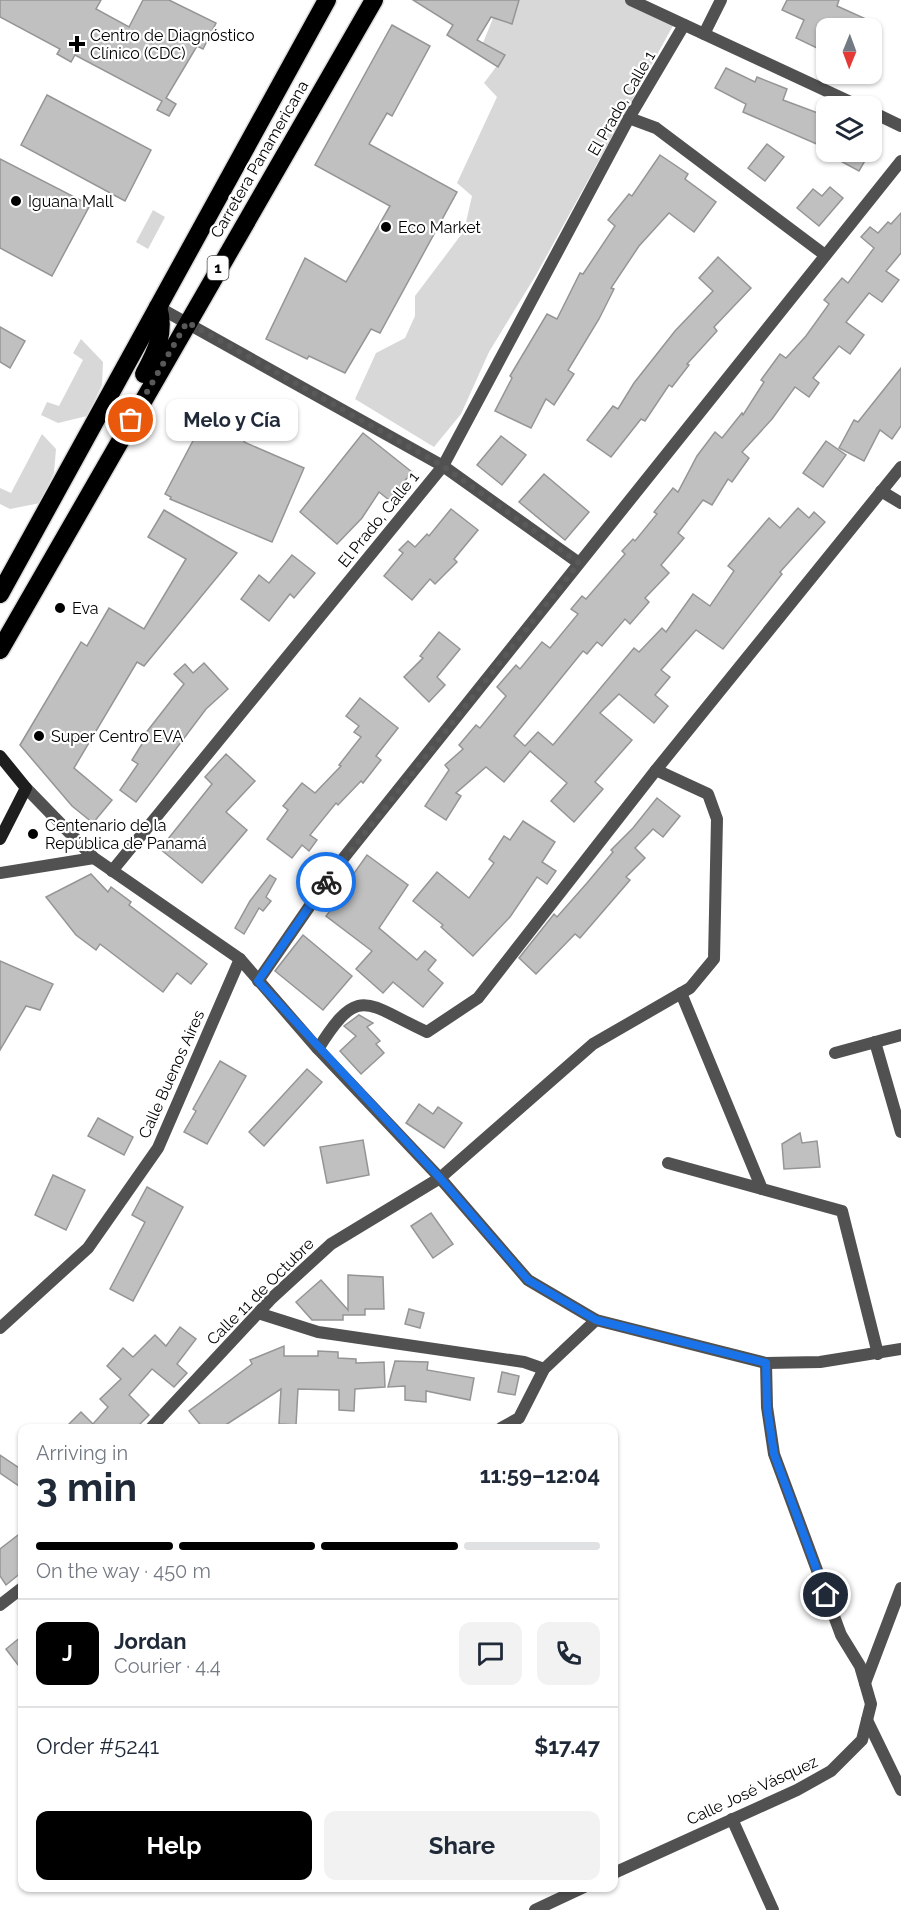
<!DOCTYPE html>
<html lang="en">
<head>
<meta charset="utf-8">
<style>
  body { margin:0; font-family:Raleway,sans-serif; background:#f2f2f3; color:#1f2937; height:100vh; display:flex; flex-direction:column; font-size:22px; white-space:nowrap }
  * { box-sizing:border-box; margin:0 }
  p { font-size:20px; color:#747a83 }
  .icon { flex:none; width:33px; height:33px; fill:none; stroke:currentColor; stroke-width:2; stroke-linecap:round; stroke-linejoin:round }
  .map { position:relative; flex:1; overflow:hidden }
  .side { position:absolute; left:18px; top:1424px; width:600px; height:468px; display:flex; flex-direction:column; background:#fff; border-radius:12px; box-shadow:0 2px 4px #0004 }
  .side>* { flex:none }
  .needle { width:39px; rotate:181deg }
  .buttons { position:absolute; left:816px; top:18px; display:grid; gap:12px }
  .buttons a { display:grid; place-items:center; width:66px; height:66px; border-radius:12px; background:#fff; box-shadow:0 2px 4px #0004; font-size:30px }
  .pin { position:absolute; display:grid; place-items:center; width:51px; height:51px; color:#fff; margin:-26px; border:3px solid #fff; border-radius:50%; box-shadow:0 2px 6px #0007 }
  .courier { position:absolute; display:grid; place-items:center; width:60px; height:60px; margin:-30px; border:4px solid #1a73e8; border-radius:50%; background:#fff; color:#222; box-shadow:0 2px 8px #0007 }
  .bubble { position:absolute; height:42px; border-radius:12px; background:#fff; box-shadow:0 2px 4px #0004; font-size:20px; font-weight:700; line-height:42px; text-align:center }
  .head em { font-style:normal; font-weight:700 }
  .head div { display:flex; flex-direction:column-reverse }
  .head { display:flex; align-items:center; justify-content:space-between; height:102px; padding:0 18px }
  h1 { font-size:39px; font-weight:700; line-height:45px }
  .bar { display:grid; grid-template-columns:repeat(4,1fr); gap:9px 6px; align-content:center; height:72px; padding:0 18px }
  .bar i { height:8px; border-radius:4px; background:#e0e1e3 }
  .bar .current { background:#000 }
  .bar p { grid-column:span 4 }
  .line { display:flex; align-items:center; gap:15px; padding:0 18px; border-top:2px solid #e0e1e3 }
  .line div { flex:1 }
  .round { display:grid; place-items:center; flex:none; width:63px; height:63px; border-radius:12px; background:#f2f2f3 }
  .button { display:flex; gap:12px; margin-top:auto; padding:12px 18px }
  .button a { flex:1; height:69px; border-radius:12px; background:#000; color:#fff; font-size:24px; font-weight:700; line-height:69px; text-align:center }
  .button a+a { background:#f2f2f3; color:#1f2937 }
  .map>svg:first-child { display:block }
</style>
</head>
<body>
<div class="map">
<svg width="901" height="1910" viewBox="0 0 901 1910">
  <rect width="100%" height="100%" fill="#fff"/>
  <g fill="#d8d8d8">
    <polygon points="519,0 626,0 675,22 536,275 489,352 461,414 434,447 355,399 376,353 405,338 415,316 415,296 464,231 472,196 457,183 497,97 484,83 505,55 483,43 493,18 512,23"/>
    <polygon points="153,210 165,217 148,249 136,242"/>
    <polygon points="81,339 103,362 102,385 87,416 58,423 41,415 47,402 59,406 83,360 73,353"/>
    <polygon points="42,434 56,449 54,473 40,503 10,509 0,504 0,488 11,493"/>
  </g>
  <g fill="#c0c0c0" stroke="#959595" stroke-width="1.5">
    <polygon points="0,0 101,0 96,9 129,27 143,0 169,0 216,23 203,49 197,46 166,98 176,104 169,116 157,110 162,101 75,55 71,62 57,54 60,49 0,17"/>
    <polygon points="413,0 519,0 512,24 491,17 477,40 505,55 498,67 447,35 453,25"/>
    <polygon points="787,0 839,0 837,6 866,19 861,28 826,28 817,48 796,38 804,20 782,10"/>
    <polygon points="392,25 430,46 392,116 387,113 369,144 457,192 380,333 371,329 345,373 309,356 307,359 266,339 305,258 346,282 390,206 315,165"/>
    <polygon points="726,68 755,82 757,77 787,89 783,100 826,116 826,148 743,112 746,104 715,88"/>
    <polygon points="47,95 151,150 125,201 21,145"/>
    <polygon points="767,144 784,157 765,181 748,168"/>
    <polygon points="824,152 870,152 859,171"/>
    <polygon points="660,155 688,174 685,179 716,202 694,232 669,213 639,246 611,288 614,289 599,319 568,370 574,374 554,405 546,399 531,428 495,411 512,378 510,376 547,314 557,319 580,273 583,274 615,226 608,220 629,194 632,196"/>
    <polygon points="0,159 90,205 52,276 0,248"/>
    <polygon points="830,187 843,198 819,226 797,208 813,189 822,196"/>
    <polygon points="901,213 901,253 886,271 899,280 882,302 869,293 846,322 864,335 850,354 839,346 813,378 819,383 809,397 795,387 772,419 742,452 749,458 732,482 728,479 712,505 703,500 678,533 684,538 661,565 669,573 645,598 649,602 630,624 625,619 602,646 597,642 587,654 583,651 514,736 525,746 538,732 553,745 634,648 639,652 662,628 666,632 693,594 710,606 734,571 728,566 769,518 780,528 798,508 809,518 814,512 825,522 780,572 782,574 723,649 696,630 661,670 670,677 655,695 668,706 654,723 619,694 600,713 632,740 595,782 603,789 574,822 551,801 567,783 530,751 504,782 486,767 456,793 461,796 446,820 425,806 449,770 445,765 463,749 459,745 476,725 480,728 506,696 497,687 516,665 520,669 542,642 550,648 578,614 571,609 582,596 586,599 625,554 622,551 633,539 635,541 657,514 654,512 673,488 678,492 697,456 715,432 722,438 742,413 743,415 764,382 761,380 780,354 786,358 806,336 829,304 824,300 842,278 848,283 874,248 861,237 870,227 878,233 888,222 891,224"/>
    <polygon points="718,257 751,288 714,327 717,331 687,364 689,365 672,387 669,385 645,421 641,419 611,457 587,440 613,406 618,409 634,383 675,331 713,291 699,278"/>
    <polygon points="0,327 25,341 10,368 0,362"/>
    <polygon points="901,368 901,426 892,439 880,430 864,461 839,448 854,420 858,422"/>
    <polygon points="205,418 246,439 244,442 304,468 272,542 170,499 171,497 165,494"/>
    <polygon points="363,433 412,472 389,500 379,492 362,518 337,544 300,512"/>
    <polygon points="501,436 526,455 502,485 477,465"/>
    <polygon points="826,441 846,455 823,487 803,473"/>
    <polygon points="544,474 589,512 565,540 519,502"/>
    <polygon points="451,509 478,530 454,559 457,562 435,584 430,579 412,600 384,576 403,553 399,550 408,541 415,547 427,534 429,536"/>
    <polygon points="164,510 237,553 144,666 137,662 74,768 112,800 93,823 72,806 20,745 81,642 87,646 109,608 144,629 186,559 148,537"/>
    <polygon points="292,555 315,573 294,598 290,594 269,621 241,599 259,575 269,583"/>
    <polygon points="439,632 460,649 437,677 445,685 429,702 404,677 423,658 420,656"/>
    <polygon points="204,663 228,689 206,709 136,802 120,790 138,764 132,760 147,736 145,734 184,684 174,674 185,664 193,673"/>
    <polygon points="360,698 398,728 376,756 381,760 363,783 361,781 338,805 336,803 310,835 317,840 309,851 302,845 292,858 267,839 288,810 283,806 302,783 315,793 341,766 339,765 361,737 354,732 359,726 346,716"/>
    <polygon points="226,754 255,781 226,812 247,830 202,883 160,849 212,784 205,777"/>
    <polygon points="657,798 680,816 663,837 653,829 635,848 645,858 626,877 630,880 580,938 575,934 536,974 519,958 554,914 557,917 587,883 613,852 611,850 633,828"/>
    <polygon points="523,821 555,842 542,862 556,871 547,884 537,877 510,917 473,956 441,927 443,925 413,901 437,872 469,898 494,863 489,859 504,836 510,840"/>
    <polygon points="367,855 408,885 379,928 417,960 425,951 436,960 428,970 443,983 423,1007 393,982 383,993 356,969 372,951 326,916 353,881 350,879"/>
    <polygon points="91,874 108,892 111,887 131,902 129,905 207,964 191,984 177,973 163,992 100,944 96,950 76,935 46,897"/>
    <polygon points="270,875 276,879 266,897 271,901 263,911 259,908 244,934 235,928 250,901"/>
    <polygon points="303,935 352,976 323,1010 275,971"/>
    <polygon points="0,961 53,984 40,1010 26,1006 0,1050"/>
    <polygon points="359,1015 373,1023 367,1027 380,1041 376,1044 384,1053 361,1074 340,1051 356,1036 344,1026"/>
    <polygon points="220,1061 246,1076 207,1144 184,1132 196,1111 193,1109"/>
    <polygon points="307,1069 322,1082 264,1146 249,1132"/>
    <polygon points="419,1104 433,1114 438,1107 462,1123 444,1148 406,1123"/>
    <polygon points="98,1118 133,1137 124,1155 88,1136"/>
    <polygon points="800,1133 802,1143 817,1141 820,1167 784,1169 782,1144"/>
    <polygon points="363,1140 369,1175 327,1183 320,1147"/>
    <polygon points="53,1175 85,1190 66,1230 35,1215"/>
    <polygon points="147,1187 183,1207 133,1301 110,1289 145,1222 132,1215"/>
    <polygon points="431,1213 453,1244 433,1258 411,1226"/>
    <polygon points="348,1275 383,1277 384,1309 365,1309 365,1315 343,1315 343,1320 312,1320 296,1302 321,1280 348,1310"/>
    <polygon points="409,1309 424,1313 420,1328 405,1324"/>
    <polygon points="180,1327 196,1339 177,1364 187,1373 174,1387 152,1369 129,1395 149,1415 136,1428 65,1428 81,1412 93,1424 108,1407 100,1399 121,1379 107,1366 123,1348 133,1357 155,1335 166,1346"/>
    <polygon points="284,1346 284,1356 318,1356 318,1351 338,1352 338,1358 356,1359 356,1363 384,1362 385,1387 355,1389 354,1411 339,1410 339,1390 298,1389 296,1425 279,1424 281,1389 221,1428 203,1428 189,1411 252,1364 250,1360"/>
    <polygon points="395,1361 428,1362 427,1370 474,1378 470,1400 426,1391 426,1402 405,1400 405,1386 388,1387"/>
    <polygon points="502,1372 519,1376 515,1395 498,1392"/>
    <polygon points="0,1455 22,1470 22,1488 0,1473"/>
    <polygon points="22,1532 22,1572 6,1585 0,1576 0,1549"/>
    <polygon points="22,1636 22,1670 6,1649"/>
  </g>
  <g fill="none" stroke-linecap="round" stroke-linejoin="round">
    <defs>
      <g id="highway">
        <path d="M144 374C156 352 166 333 158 307"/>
        <polyline points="0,594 327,0"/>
        <polyline points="0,650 374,0"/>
      </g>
    </defs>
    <use href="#highway" stroke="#dbdbdb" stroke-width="21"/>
    <g stroke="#515151" stroke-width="12">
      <polyline points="631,0 859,106"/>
      <polyline points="704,34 721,0"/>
      <polyline points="872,112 901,126"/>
      <polyline points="629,118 656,128 825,255"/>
      <polyline points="158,307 443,466 579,563"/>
      <polyline points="881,491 901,503"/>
      <polyline points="26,788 94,858 240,959 318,1049 440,1178 528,1280 596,1320 766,1363 820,1362 901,1349"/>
      <polyline points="112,871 443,466 629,118 684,25"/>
      <polyline points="0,873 94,858"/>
      <polyline points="258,981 338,865 901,161"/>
      <polyline points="681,993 762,1189"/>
      <polyline points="875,1042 901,1132"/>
      <path d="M318 1049C359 983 366 1004 427 1032L478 998 656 770 901 467"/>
      <polyline points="835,1053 901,1035"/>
      <polyline points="668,1163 842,1211 878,1354"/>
      <polyline points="258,1313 318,1332 524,1362 544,1369"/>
      <polyline points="0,1328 88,1248 158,1148 240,959"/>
      <polyline points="151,1428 272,1298 331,1244 440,1178 593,1044 690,988 714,959 717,819 708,794 656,770"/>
      <polyline points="501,1428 519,1418 544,1369 596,1320"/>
      <polyline points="0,1605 22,1588"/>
      <polyline points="865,1683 901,1588"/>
      <polyline points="867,1720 901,1790"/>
      <polyline points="732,1819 773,1910"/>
      <polyline points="614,1873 797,1790 831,1771 862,1740 871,1704 860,1666 841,1635 774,1454 767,1407 766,1363"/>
      <polyline points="535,1910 584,1887"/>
    </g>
    <polyline stroke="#1e1e1e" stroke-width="12" points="0,756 26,788 0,839"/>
    <use href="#highway" stroke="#000" stroke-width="18"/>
  </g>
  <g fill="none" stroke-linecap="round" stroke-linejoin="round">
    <polyline stroke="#595959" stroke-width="6" stroke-dasharray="0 10.8" points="131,420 187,322 443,466 579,563 326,882"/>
    <polyline stroke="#1a73e8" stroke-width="8" points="326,882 258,981 440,1178 528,1280 596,1320 766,1363 767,1407 774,1454 826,1595"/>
  </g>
  <g fill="#000" stroke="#fff" stroke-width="2">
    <path d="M74 35h6v6h6v6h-6v6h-6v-6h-6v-6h6z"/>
    <circle cx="16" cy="201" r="6"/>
    <circle cx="386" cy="227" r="6"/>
    <circle cx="60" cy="608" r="6"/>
    <circle cx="39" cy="736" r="6"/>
    <circle cx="33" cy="834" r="6"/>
  </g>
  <g text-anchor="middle" stroke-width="4.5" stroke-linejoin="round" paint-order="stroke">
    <rect fill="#fff" stroke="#4c4c4c" stroke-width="1.5" x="207.5" y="256" width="21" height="24" rx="4.5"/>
    <g font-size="15" font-weight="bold" fill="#000">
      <text x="218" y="273">1</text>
    </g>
    <g font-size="16" fill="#000" stroke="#fff" text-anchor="start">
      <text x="90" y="41">Centro de Diagnóstico<tspan x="90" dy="18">Clínico (CDC)</tspan></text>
      <text x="28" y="207">Iguana Mall</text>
      <text x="398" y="233">Eco Market</text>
      <text x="72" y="614">Eva</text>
      <text x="51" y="742">Super Centro EVA</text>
      <text x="45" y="831">Centenario de la<tspan x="45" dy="18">República de Panamá</tspan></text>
    </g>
    <g font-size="16" fill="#000" stroke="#fff">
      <text transform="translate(621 103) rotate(-60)" y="6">El Prado, Calle 1</text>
      <text transform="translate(259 159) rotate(-60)" y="6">Carretera Panamericana</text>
      <text transform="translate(378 519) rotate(-51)" y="6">El Prado, Calle 1</text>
      <text transform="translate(171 1074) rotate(-66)" y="6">Calle Buenos Aires</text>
      <text transform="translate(260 1291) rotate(-45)" y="6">Calle 11 de Octubre</text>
      <text transform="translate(752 1790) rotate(-25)" y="6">Calle José Vásquez</text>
    </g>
  </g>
</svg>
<div class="buttons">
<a><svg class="needle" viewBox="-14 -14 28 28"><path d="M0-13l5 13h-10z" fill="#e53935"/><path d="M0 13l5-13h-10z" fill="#747a83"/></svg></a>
<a><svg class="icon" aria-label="layers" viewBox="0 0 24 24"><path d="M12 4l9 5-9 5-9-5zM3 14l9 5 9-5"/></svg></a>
</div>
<div class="pin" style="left:131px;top:420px;background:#ea580c"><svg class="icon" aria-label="bag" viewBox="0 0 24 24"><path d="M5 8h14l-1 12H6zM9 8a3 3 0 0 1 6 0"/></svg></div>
<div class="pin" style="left:826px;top:1595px;background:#1f2937"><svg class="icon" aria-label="home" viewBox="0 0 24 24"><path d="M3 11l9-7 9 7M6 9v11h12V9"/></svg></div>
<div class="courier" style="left:326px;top:882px"><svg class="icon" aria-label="bike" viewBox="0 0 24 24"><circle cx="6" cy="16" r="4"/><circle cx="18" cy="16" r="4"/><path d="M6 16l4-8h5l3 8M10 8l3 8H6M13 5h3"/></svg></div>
<div class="bubble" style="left:166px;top:399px;width:132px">Melo y Cía</div>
<section class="side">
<div class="head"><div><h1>3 min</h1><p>Arriving in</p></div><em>11:59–12:04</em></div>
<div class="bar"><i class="current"></i><i class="current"></i><i class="current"></i><i></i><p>On the way · 450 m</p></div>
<div class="line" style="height:108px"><b class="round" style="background:#000;color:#fff">J</b><div><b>Jordan</b><p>Courier · 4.4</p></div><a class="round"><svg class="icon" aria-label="chat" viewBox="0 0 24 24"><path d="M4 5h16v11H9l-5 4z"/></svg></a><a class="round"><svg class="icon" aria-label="phone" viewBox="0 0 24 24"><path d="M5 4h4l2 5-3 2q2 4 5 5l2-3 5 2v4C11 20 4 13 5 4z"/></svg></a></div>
<div class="line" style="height:78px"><div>Order #5241</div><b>$17.47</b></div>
<div class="button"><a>Help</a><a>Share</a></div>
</section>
</div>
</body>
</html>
